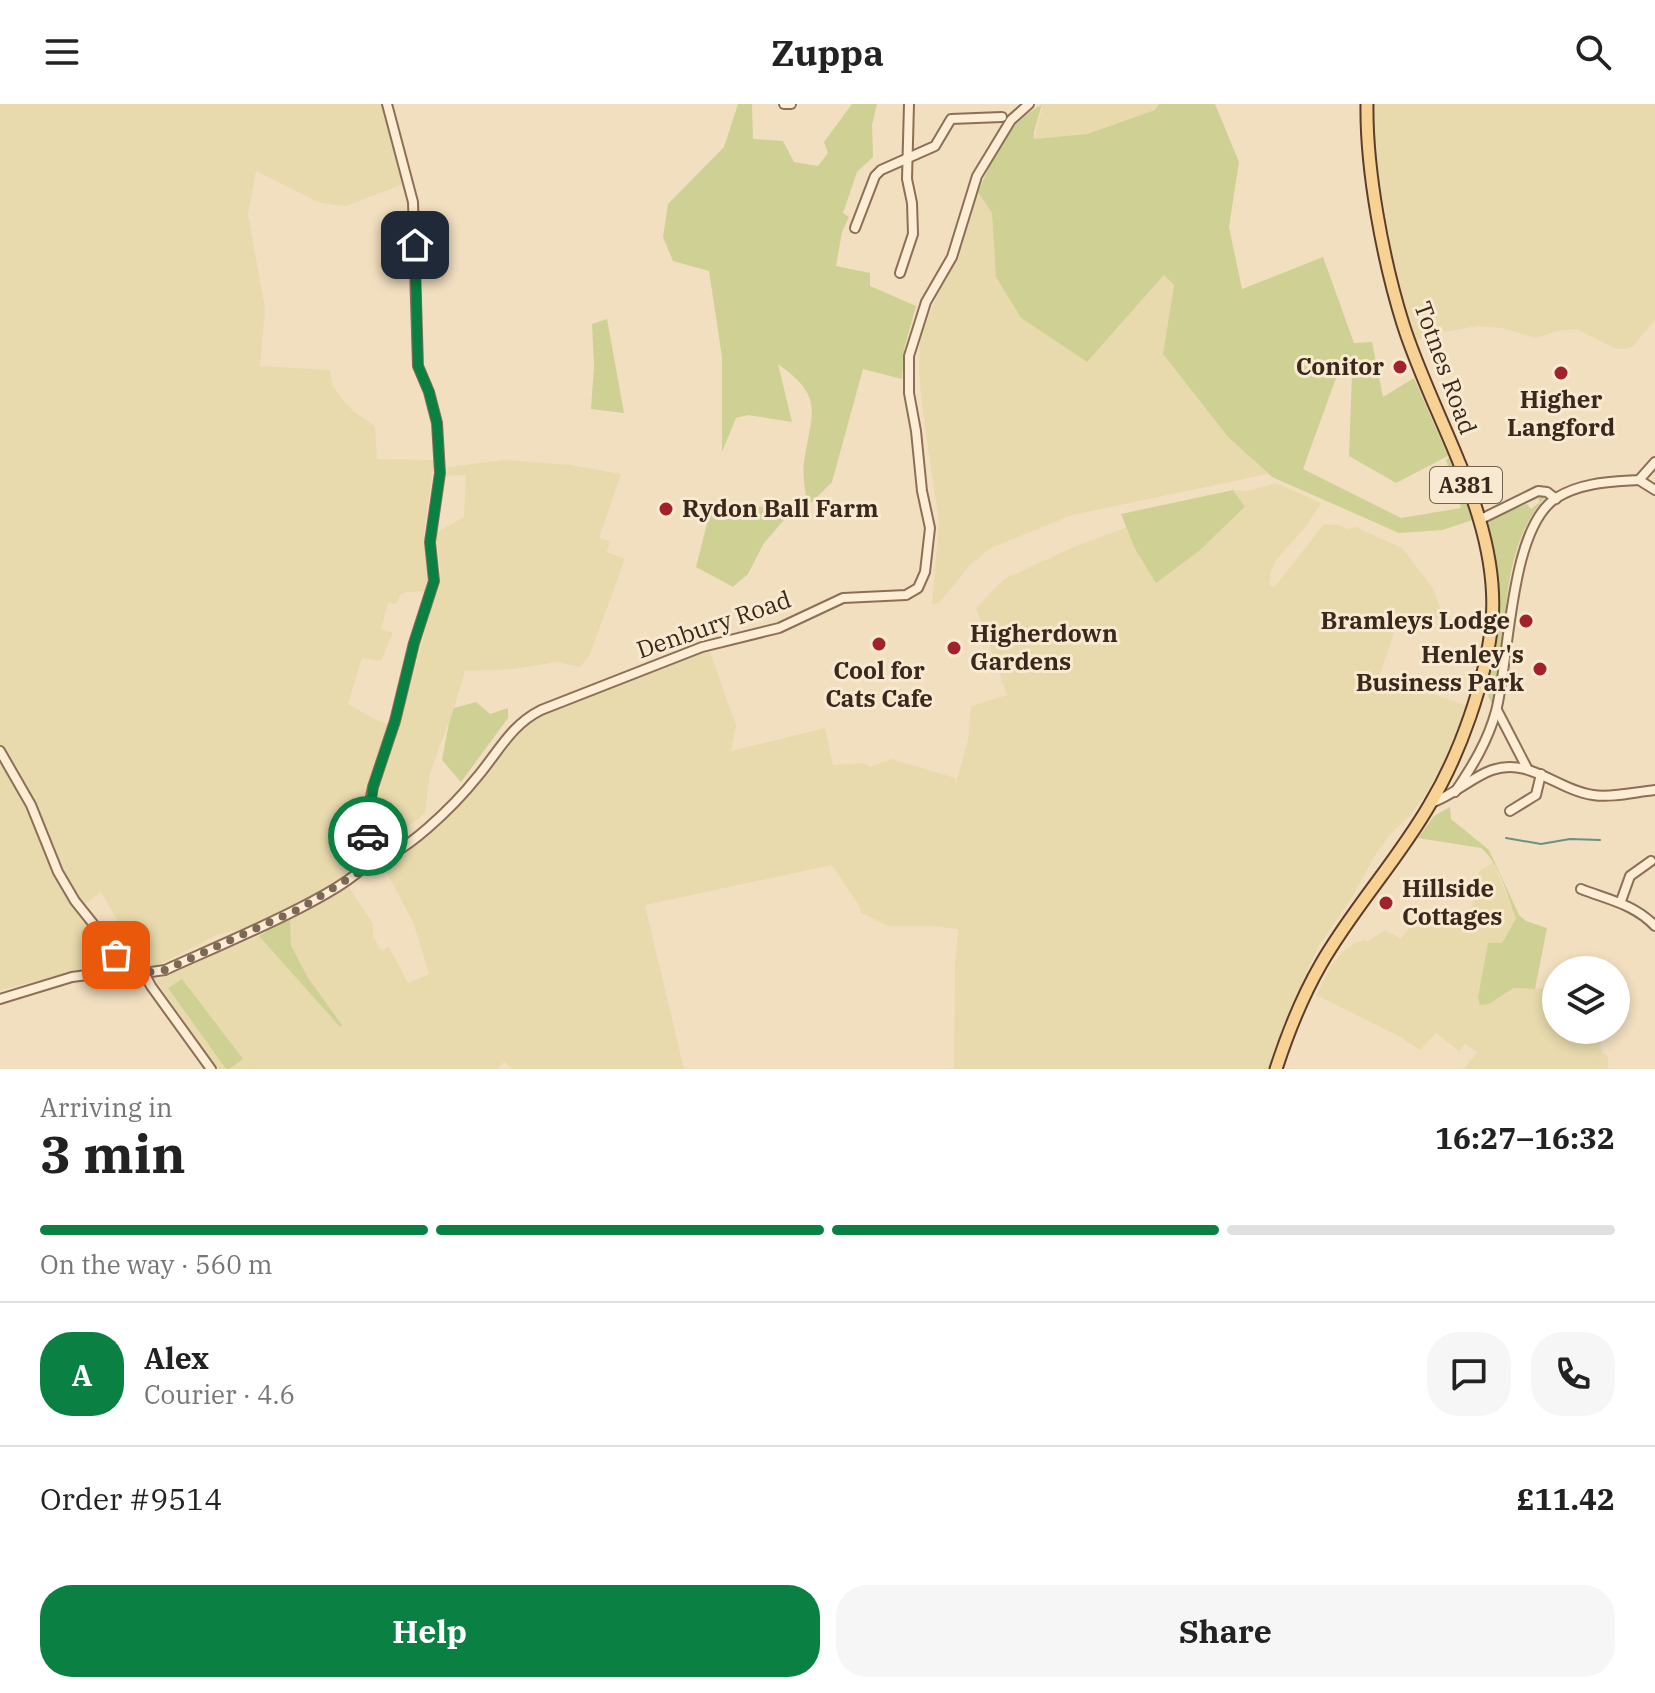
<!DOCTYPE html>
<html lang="en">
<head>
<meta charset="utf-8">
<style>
  body { margin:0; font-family:"IBM Plex Serif",serif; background:#f6f6f6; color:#222; height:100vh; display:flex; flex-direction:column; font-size:30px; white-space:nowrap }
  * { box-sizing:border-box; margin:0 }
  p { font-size:26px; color:#767676 }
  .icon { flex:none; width:44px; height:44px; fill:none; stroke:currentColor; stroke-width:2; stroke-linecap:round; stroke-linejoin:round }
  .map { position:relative; height:965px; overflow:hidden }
  .drawer { display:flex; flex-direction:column; background:#fff; flex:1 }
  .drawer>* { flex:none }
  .controls { position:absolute; left:1542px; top:852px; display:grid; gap:16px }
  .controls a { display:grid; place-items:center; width:88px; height:88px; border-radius:50%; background:#fff; box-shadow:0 4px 12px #0003; font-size:40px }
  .pin { position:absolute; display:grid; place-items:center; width:68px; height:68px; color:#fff; margin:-34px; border-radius:16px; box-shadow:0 4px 12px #0006 }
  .courier { position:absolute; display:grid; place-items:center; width:80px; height:80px; margin:-40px; border:6px solid #0b8043; border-radius:50%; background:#fff; color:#222; box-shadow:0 2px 10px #0007 }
  .head em { font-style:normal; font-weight:800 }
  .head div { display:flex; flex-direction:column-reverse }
  .head { display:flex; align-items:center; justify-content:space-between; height:136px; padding:0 40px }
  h1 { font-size:52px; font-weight:800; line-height:60px }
  .bar { display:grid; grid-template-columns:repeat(4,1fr); gap:12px 8px; align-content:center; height:96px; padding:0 40px }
  .bar i { height:10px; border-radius:6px; background:#e0e0e0 }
  .bar .selected { background:#0b8043 }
  .bar p { grid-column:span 4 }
  .line { display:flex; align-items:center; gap:20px; padding:0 40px; border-top:2px solid #e0e0e0 }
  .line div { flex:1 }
  .round { display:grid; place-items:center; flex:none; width:84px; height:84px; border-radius:32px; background:#f6f6f6 }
  .primary-button { display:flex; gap:16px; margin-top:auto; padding:16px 40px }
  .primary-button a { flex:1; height:92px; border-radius:32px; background:#0b8043; color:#fff; font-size:32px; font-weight:800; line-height:92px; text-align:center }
  .primary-button a+a { background:#f6f6f6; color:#222 }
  header { display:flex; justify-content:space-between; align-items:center; height:104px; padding:0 40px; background:#fff; font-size:36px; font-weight:800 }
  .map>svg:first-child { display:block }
</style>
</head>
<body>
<header><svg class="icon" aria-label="menu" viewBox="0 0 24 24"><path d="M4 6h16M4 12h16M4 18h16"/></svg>Zuppa<svg class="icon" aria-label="search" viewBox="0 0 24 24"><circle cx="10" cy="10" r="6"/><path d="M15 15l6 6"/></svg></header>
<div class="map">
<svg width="1655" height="965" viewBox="0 0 1655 965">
  <rect width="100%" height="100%" fill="#f2dfc0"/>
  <g fill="#e8daad">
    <polygon points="0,0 384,0 406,79 346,102 334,101 318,98 256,67 248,110 265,205 260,262 330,266 332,281 342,295 353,307 375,322 377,355 434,356 424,429 431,473 428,487 407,488 400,491 396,500 388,499 381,525 393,529 381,557 362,554 348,600 378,617 389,620 365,700 365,748 360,759 354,766 303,796 248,823 217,831 158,861 137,861 123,853 108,828 118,817 101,788 84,801 69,778 38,703 14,660 0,643"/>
    <polygon points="1043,0 1159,0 1155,6 1087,30 1034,35"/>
    <polygon points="1373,0 1655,0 1655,216 1633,242 1625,245 1615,244 1577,225 1557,227 1536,234 1502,224 1478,222 1445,228 1415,237 1393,157 1375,49"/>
    <polygon points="978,88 992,109 996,173 1021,214 1087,258 1164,171 1174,181 1163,250 1228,333 1268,370 1072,411 991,444 971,460 939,499 932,500 939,419 923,309 919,269 920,231 962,136"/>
    <polygon points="504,356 571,361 621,370 599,434 610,437 607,448 625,455 590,550 580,563 557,558 514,565 465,567 454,604 430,669 425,709 375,751 373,723 376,694 396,635 441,468 436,429 464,413 466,371 446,372 448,363"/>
    <polygon points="1276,379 1321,399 1307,421 1276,456 1271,468 1269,480 1274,484 1324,420 1340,421 1347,425 1356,423 1402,444 1433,484 1442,510 1441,514 1392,519 1394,529 1379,573 1398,577 1473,604 1427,688 1410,712 1391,729 1377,748 1352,793 1317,845 1281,928 1270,965 954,965 955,859 958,825 934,822 889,822 861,809 858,800 832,761 645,801 684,965 513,965 504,958 497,965 217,965 157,878 168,870 259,832 340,923 342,921 308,874 291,841 290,812 347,780 373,820 373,832 381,846 389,843 408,879 429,870 413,818 382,760 422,734 452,708 491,665 513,631 526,618 589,590 663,565 709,545 736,621 731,647 825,624 833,661 863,659 870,663 891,655 955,674 956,679 968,636 971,602 1007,591 976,504 1004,475 1074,443 1127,423 1135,445 1156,479 1199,447 1245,404 1233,386 1248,387"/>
    <polygon points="0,657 20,692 58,774 116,858 0,886"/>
    <polygon points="1493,758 1516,813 1502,839 1488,840 1478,893 1496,896 1515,884 1556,885 1556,926 1598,926 1602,948 1608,952 1608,965 1464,965 1477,948 1465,940 1459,947 1436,929 1420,946 1399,932 1316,891 1331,862 1343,847 1355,839 1364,836 1367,838 1385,826 1401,835 1416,814 1423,811 1468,808 1472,802 1479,767"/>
  </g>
  <g fill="#ced193">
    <path d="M738 0H752L753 35 783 37 794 58 818 62 828 49 824 38 852 0H877L872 21 873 53 857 68 843 109 849 113 842 128 836 162 870 169V182L916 202 904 245 902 275 863 265 832 378 807 403C806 388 802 372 804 358 811 309 826 294 778 260L792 318 748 311 736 314 722 348V253L709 167 673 157 663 133 668 100 724 43Z"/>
    <polygon points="1042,0 1034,28 1034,35 1087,30 1155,6 1159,0 1215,0 1239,58 1229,123 1242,185 1323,153 1354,239 1372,238 1383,293 1414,274 1448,352 1396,379 1349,352 1352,270 1339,266 1303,365 1401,414 1461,404 1446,356 1450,353 1453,355 1476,415 1442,426 1399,429 1272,373 1228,333 1163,250 1174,181 1164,171 1087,258 1021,214 996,173 992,109 978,88 1003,31 1017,17"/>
    <polygon points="607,215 624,309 591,305 594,262 592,220"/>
    <polygon points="1233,386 1245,403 1199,447 1156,479 1135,445 1121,410"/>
    <path d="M1540 392 1545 393C1494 455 1512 530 1493 601L1488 592 1492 582H1485L1492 543 1483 416 1527 400 1531 405 1540 398 1538 394Z"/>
    <polygon points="796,402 764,439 748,470 733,483 696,463 711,404"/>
    <polygon points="476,598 490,610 508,604 508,614 461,678 442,656 449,619 454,604"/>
    <path d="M1450 703 1451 715 1489 746 1519 811 1526 817 1547 824 1535 885 1514 884 1489 900 1480 901 1478 893 1488 839H1502L1516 814C1507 792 1500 759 1481 744L1418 734 1434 712Z"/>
    <polygon points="290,812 291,841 308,874 342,921 340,923 259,832"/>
    <polygon points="182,875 243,955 229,965 226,965 168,884"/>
  </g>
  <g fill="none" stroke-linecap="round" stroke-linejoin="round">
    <polyline stroke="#699285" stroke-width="2" points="1506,734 1541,740 1570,735 1600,736"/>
    <defs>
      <g id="minor">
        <polyline points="784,0 791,0"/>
        <polyline points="855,124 875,72 881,66 935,42 951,15 1002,13"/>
        <polyline points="900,169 913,130 912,99 907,75 909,0"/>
        <polyline points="1639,376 1655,386"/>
        <polyline points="1479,416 1538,387 1547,388 1556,395"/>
        <polyline points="1497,606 1527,664"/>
        <polyline points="0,647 31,701 58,768 75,797 107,837 125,866"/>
        <path d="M1455 688C1472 663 1488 637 1496 607 1510 554 1509 425 1556 394 1582 378 1610 378 1639 376L1655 358"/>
        <path d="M1431 699C1454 691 1472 673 1492 666 1530 653 1557 686 1593 691 1612 694 1635 688 1655 686"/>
        <polyline points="1510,707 1536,691 1541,670"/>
        <polyline points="368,757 368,708 373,683 395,617 414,539 434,477 430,438 440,369 437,319 429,288 418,262 413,98 387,0"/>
        <path d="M1581 785C1609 796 1634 800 1655 822"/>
        <polyline points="1621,797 1630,772 1651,757"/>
        <polyline points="144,869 151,882 211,965"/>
        <path d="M0 895 72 873 125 866 144 869 165 866C203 848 352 788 368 757 400 758 458 697 478 672 499 647 511 621 541 606L702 543 779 524 843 494 906 491 918 484 925 468 930 424 922 387 916 327 909 289V252L926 198 952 153 977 72 1011 16 1029 0"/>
      </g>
      <path id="major" d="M1276 965C1288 928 1302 893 1321 860 1353 804 1398 756 1430 700 1460 650 1486 577 1492 518 1501 415 1433 315 1403 220 1383 156 1366 66 1367 0"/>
    </defs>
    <use href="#minor" stroke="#8c6f56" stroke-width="12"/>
    <use href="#major" stroke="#5a3d2b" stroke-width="15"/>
    <use href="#minor" stroke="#fcedd4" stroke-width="8"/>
    <use href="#major" stroke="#f8d194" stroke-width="11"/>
  </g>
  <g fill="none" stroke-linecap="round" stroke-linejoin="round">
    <path stroke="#7b6855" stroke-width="8" stroke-dasharray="0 14.4" d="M116 851 125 866 144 869 165 866 301 804 361 767C370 756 368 746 368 732"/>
    <polyline stroke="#0b8043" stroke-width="10" points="368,732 373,683 395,617 414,539 434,477 430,438 440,369 437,319 429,288 418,262 415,141"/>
  </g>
  <g fill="#a1212c" stroke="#f8ead0" stroke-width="3">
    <circle cx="1400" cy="263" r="8"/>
    <circle cx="1561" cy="269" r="8"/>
    <circle cx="666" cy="405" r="8"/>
    <circle cx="1526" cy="517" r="8"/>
    <circle cx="879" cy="540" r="8"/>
    <circle cx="954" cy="544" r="8"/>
    <circle cx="1540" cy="565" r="8"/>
    <circle cx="1386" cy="799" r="8"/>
  </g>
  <g text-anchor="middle" stroke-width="6" stroke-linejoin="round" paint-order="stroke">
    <rect fill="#f8ead0" stroke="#746252" stroke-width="2" x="1430" y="363" width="72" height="36" rx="6"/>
    <g font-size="22" font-weight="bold" fill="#3b281c">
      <text x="1466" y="389">A381</text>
    </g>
    <g font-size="24" font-weight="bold" fill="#3b281c" stroke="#f8ead0" text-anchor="end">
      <text x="1384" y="271">Conitor</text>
      <text x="1561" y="304" text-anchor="middle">Higher<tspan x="1561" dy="28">Langford</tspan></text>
      <text x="682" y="413" text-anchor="start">Rydon Ball Farm</text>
      <text x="1510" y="525">Bramleys Lodge</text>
      <text x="970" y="538" text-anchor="start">Higherdown<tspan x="970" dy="28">Gardens</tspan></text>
      <text x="1524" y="559">Henley's<tspan x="1524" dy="28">Business Park</tspan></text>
      <text x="879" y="575" text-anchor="middle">Cool for<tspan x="879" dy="28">Cats Cafe</tspan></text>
      <text x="1402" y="793" text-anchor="start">Hillside<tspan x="1402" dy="28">Cottages</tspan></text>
    </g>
    <g font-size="24" fill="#3b281c" stroke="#f8ead0">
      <text transform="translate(1445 264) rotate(70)" y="8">Totnes Road</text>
      <text transform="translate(714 521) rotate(-19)" y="8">Denbury Road</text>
    </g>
  </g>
</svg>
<div class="controls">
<a><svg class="icon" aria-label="layers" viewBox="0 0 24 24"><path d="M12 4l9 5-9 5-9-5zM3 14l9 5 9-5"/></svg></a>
</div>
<div class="pin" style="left:116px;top:851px;background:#ea580c"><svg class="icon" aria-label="bag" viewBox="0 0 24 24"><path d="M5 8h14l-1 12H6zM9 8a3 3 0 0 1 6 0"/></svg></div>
<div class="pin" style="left:415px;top:141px;background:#1f2937"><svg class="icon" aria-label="home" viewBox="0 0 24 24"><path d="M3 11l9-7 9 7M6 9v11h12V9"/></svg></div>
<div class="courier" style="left:368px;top:732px"><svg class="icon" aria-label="car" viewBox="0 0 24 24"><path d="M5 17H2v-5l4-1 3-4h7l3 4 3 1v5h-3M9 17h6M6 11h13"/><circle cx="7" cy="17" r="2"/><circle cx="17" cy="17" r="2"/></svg></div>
</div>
<section class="drawer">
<div class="head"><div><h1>3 min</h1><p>Arriving in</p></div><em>16:27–16:32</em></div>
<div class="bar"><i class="selected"></i><i class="selected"></i><i class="selected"></i><i></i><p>On the way · 560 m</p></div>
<div class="line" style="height:144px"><b class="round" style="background:#0b8043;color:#fff">A</b><div><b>Alex</b><p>Courier · 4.6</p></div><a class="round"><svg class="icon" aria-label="chat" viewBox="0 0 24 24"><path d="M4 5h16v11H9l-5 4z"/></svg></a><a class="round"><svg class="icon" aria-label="phone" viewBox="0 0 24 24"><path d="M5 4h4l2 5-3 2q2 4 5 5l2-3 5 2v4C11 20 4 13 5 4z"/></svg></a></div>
<div class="line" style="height:104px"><div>Order #9514</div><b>£11.42</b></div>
<div class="primary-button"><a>Help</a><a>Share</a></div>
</section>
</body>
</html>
